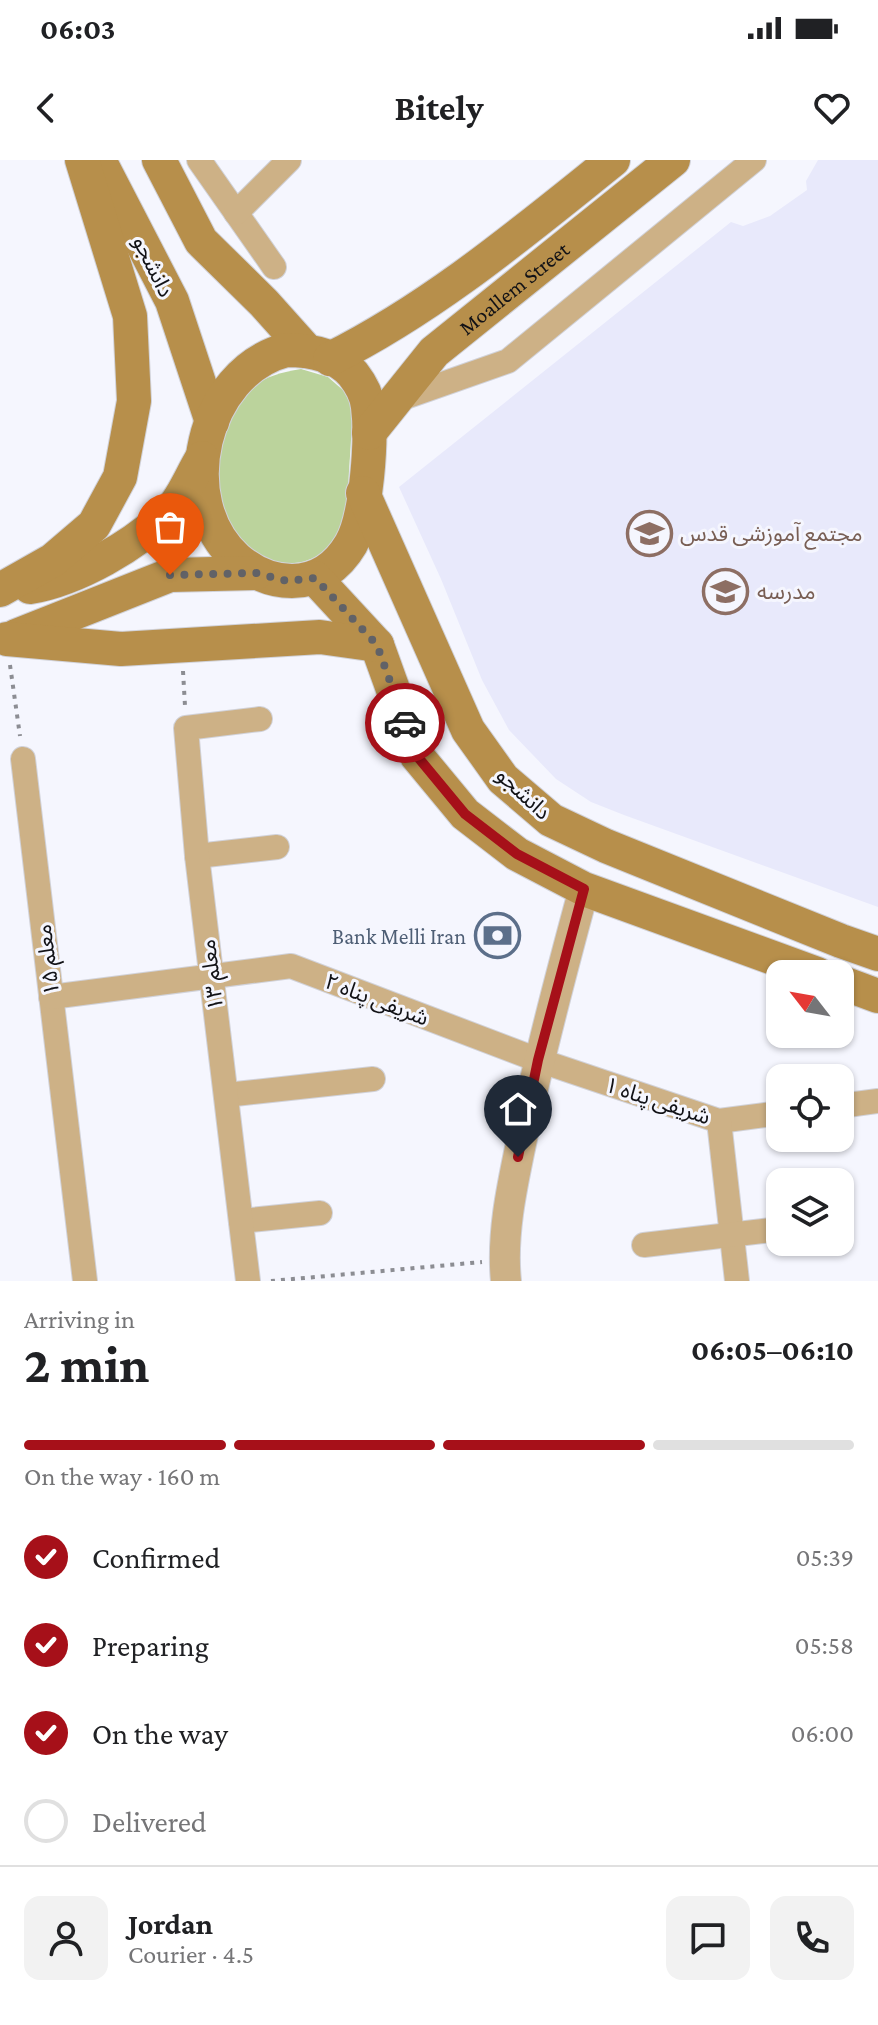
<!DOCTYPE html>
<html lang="en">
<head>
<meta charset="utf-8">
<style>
  body { margin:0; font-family:"Crimson Pro","Noto Sans Arabic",serif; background:#f2f2f2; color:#202124; height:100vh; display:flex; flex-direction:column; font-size:30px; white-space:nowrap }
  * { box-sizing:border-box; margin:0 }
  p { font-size:26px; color:#757577 }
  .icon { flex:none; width:44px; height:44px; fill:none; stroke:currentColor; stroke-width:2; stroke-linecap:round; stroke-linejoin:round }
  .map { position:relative; height:1121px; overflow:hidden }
  .details { display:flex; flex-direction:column; background:#fff; flex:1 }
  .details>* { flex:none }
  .needle { width:52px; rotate:301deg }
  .controls { position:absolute; left:766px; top:800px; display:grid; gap:16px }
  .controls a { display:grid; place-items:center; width:88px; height:88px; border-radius:16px; background:#fff; box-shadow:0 2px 6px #0004; font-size:40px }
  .pin { position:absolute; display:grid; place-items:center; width:68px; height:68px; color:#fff; margin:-82px -34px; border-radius:50% 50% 50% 0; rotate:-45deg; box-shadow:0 0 8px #0007 }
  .pin .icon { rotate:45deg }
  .courier { position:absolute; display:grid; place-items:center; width:80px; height:80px; margin:-40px; border:6px solid #a61019; border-radius:50%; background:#fff; color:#222; box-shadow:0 2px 10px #0007 }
  .head em { font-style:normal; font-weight:700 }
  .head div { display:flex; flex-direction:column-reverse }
  .head { display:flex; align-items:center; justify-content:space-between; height:136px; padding:0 24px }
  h1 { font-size:52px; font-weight:700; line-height:60px }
  .bar { display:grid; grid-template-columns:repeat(4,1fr); gap:12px 8px; align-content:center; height:96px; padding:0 24px }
  .bar i { height:10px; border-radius:6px; background:#e0e0e0 }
  .bar .active { background:#a61019 }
  .bar p { grid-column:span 4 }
  .line { display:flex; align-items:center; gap:20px; padding:0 24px; border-top:2px solid #e0e0e0 }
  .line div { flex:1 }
  .round { display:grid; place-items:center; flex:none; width:84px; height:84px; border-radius:16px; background:#f2f2f2 }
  ol { padding:0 24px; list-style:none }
  li { display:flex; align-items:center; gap:24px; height:88px }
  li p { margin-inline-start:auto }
  li .icon { padding:8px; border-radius:50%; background:#a61019; color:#fff; stroke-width:4 }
  li:last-child { color:#757577 }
  li i { width:44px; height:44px; border:4px solid #e0e0e0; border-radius:50% }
  .status { display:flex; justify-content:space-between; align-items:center; height:56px; padding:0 40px; background:#fff; direction:ltr }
  .status svg { height:22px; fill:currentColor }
  header { display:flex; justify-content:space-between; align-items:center; height:104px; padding:0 24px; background:#fff; font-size:36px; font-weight:700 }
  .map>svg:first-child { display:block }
</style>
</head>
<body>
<div class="status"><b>06:03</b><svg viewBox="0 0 49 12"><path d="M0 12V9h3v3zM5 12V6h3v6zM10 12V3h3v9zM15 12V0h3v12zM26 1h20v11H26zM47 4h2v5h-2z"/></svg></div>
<header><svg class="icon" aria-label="back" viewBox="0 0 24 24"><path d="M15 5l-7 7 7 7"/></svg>Bitely<svg class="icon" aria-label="heart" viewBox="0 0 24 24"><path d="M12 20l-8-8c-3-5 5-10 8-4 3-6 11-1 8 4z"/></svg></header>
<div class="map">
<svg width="878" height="1121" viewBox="0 0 878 1121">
  <rect width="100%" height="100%" fill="#f5f6fe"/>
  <polygon fill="#e8e9fb" points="818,0 878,0 878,747 624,655 591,642 556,619 509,570 482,520 441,419 399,327 731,62 743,66 770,56 807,30 806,21"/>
  <path fill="#bbd39c" d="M301 209 328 217 344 231 353 249 346 358C329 408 277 419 241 379 214 348 213 299 227 263 242 227 263 215 301 209Z"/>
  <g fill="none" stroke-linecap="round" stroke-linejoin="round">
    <defs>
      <g id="minor">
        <polyline points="199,0 274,107"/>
        <polyline points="236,53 289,0"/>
        <polyline points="397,240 508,201 754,0"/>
        <polyline points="23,599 85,1121"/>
        <polyline points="197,696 277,687"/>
        <polyline points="51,837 291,806 538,900 719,961 780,953"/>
        <polyline points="226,935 373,919"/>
        <polyline points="840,946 878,941"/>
        <polyline points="719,961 737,1121"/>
        <polyline points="241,1061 320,1053"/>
        <polyline points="644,1085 780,1069"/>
        <polyline points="248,1121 197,696 186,568 260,559"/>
      </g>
      <path id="tertiary" d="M506 1121C501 1073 513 1022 523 974 540 892 562 810 584 729"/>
      <g id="secondary">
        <polyline points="99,0 172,141 212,262"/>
        <polyline points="159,0 201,81 264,143 307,191"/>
        <path d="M286 190C310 190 337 195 353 214 360 223 367 235 368 247 372 279 367 356 351 384 338 406 318 421 292 421 271 421 252 412 237 399 172 341 202 212 286 190Z"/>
        <path d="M330 199C434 147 523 72 613 0"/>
        <path id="s1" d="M369 273 434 192 673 0"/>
        <polyline points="363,333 468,570 503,619 551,660 606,686 841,781 878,794"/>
        <polyline points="315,418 377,485 417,596 465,654 517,694 584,729 817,814"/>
        <path d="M30 427C77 419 136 385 170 351 183 338 192 314 202 298"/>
        <polyline points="0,430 53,400 94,365 120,317 134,241 130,156 82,0"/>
        <polyline points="16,476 170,415 256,413"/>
        <polyline points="7,479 121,489 320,477 377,485"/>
        <polyline points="840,822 878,836"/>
      </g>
    </defs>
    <use href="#minor" stroke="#d1d2d9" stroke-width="26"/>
    <use href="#tertiary" stroke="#d1d2d9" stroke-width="32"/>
    <use href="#secondary" stroke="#d1d2d9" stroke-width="36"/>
    <g stroke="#8c8d93" stroke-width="4" stroke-dasharray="4 6" stroke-linecap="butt">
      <polyline points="10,505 20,576"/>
      <polyline points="183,511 185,546"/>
      <polyline points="271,1121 482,1102"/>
    </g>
    <use href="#minor" stroke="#cdb186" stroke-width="24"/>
    <use href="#tertiary" stroke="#cdb186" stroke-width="30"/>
    <use href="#secondary" stroke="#b78f4b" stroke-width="34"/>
  </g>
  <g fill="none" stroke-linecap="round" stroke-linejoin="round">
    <polyline stroke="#616267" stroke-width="8" stroke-dasharray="0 14.4" points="170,415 256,413 287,421 315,418 377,485 405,563"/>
    <polyline stroke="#a61019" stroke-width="10" points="405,563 417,596 465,654 517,694 584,729 538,900 518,997"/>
  </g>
  <defs>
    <symbol id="school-ring" viewBox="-11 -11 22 22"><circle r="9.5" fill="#f5f6fe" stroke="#8d6e63" stroke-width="1.5"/><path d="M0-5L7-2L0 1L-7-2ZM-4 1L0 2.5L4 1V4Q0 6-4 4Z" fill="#8d6e63"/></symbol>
    <symbol id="bank-ring" viewBox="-11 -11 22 22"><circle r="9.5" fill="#f5f6fe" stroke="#5c6f8a" stroke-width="1.5"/><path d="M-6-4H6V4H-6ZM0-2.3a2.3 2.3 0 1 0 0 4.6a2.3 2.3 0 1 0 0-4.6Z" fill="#5c6f8a"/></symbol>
  </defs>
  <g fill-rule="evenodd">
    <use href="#school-ring" x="624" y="348" width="51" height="51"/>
    <use href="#school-ring" x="700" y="406" width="51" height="51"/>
    <use href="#bank-ring" x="472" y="750" width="51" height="51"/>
  </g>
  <g text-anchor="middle" stroke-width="6" stroke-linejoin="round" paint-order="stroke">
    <g font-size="22" fill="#121216" stroke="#f5f6fe">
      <text transform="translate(154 106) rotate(64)" y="8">دانشجو</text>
      <text dy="8" stroke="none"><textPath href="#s1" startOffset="206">Moallem Street</textPath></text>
      <text transform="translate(524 633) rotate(43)" y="8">دانشجو</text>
      <text transform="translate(47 800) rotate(-97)" y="8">معلم ۱۵</text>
      <text transform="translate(211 815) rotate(-97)" y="8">معلم ۱۳</text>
      <text transform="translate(377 839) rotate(21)" y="8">شریفی پناه ۲</text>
      <text transform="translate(658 940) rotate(18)" y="8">شریفی پناه ۱</text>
    </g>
    <g font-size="22" fill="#785e54" stroke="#f5f6fe" text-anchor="start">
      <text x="680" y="381">مجتمع آموزشی قدس</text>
      <text x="757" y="439">مدرسه</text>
    </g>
    <g font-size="22" fill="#4e5e75" stroke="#f5f6fe" text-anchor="end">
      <text x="466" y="784">Bank Melli Iran</text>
    </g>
  </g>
</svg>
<div class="controls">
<a><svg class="needle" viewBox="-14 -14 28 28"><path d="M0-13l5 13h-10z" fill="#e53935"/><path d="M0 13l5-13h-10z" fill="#757577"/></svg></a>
<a><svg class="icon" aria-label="locate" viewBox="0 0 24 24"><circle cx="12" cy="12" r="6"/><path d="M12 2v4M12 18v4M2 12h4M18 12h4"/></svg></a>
<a><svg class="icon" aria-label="layers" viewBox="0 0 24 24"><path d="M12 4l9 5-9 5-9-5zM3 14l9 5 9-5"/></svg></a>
</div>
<div class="pin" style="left:170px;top:415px;background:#ea580c"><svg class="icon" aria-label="bag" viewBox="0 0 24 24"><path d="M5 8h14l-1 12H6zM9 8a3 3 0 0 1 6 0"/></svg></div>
<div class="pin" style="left:518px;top:997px;background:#1f2937"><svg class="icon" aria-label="home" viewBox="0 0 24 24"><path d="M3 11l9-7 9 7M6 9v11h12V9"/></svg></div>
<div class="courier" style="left:405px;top:563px"><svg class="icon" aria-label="car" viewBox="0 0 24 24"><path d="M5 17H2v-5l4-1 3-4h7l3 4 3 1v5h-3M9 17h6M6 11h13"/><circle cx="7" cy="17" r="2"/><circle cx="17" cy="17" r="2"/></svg></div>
</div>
<section class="details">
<div class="head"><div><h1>2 min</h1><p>Arriving in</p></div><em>06:05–06:10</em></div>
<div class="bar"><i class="active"></i><i class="active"></i><i class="active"></i><i></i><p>On the way · 160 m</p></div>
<ol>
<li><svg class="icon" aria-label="check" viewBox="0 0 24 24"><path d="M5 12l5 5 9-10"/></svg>Confirmed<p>05:39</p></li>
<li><svg class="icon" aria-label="check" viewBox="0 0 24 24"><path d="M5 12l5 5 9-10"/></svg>Preparing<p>05:58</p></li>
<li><svg class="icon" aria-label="check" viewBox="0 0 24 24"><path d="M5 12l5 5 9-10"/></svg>On the way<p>06:00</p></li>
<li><i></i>Delivered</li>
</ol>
<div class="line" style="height:144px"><a class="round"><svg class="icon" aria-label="person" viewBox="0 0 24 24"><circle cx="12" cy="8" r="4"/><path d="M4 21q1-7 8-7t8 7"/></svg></a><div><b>Jordan</b><p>Courier · 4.5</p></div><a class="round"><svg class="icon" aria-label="chat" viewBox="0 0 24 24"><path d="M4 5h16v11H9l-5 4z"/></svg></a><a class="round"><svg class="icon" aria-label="phone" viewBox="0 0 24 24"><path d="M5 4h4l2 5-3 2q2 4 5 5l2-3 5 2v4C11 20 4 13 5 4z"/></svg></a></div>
</section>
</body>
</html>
